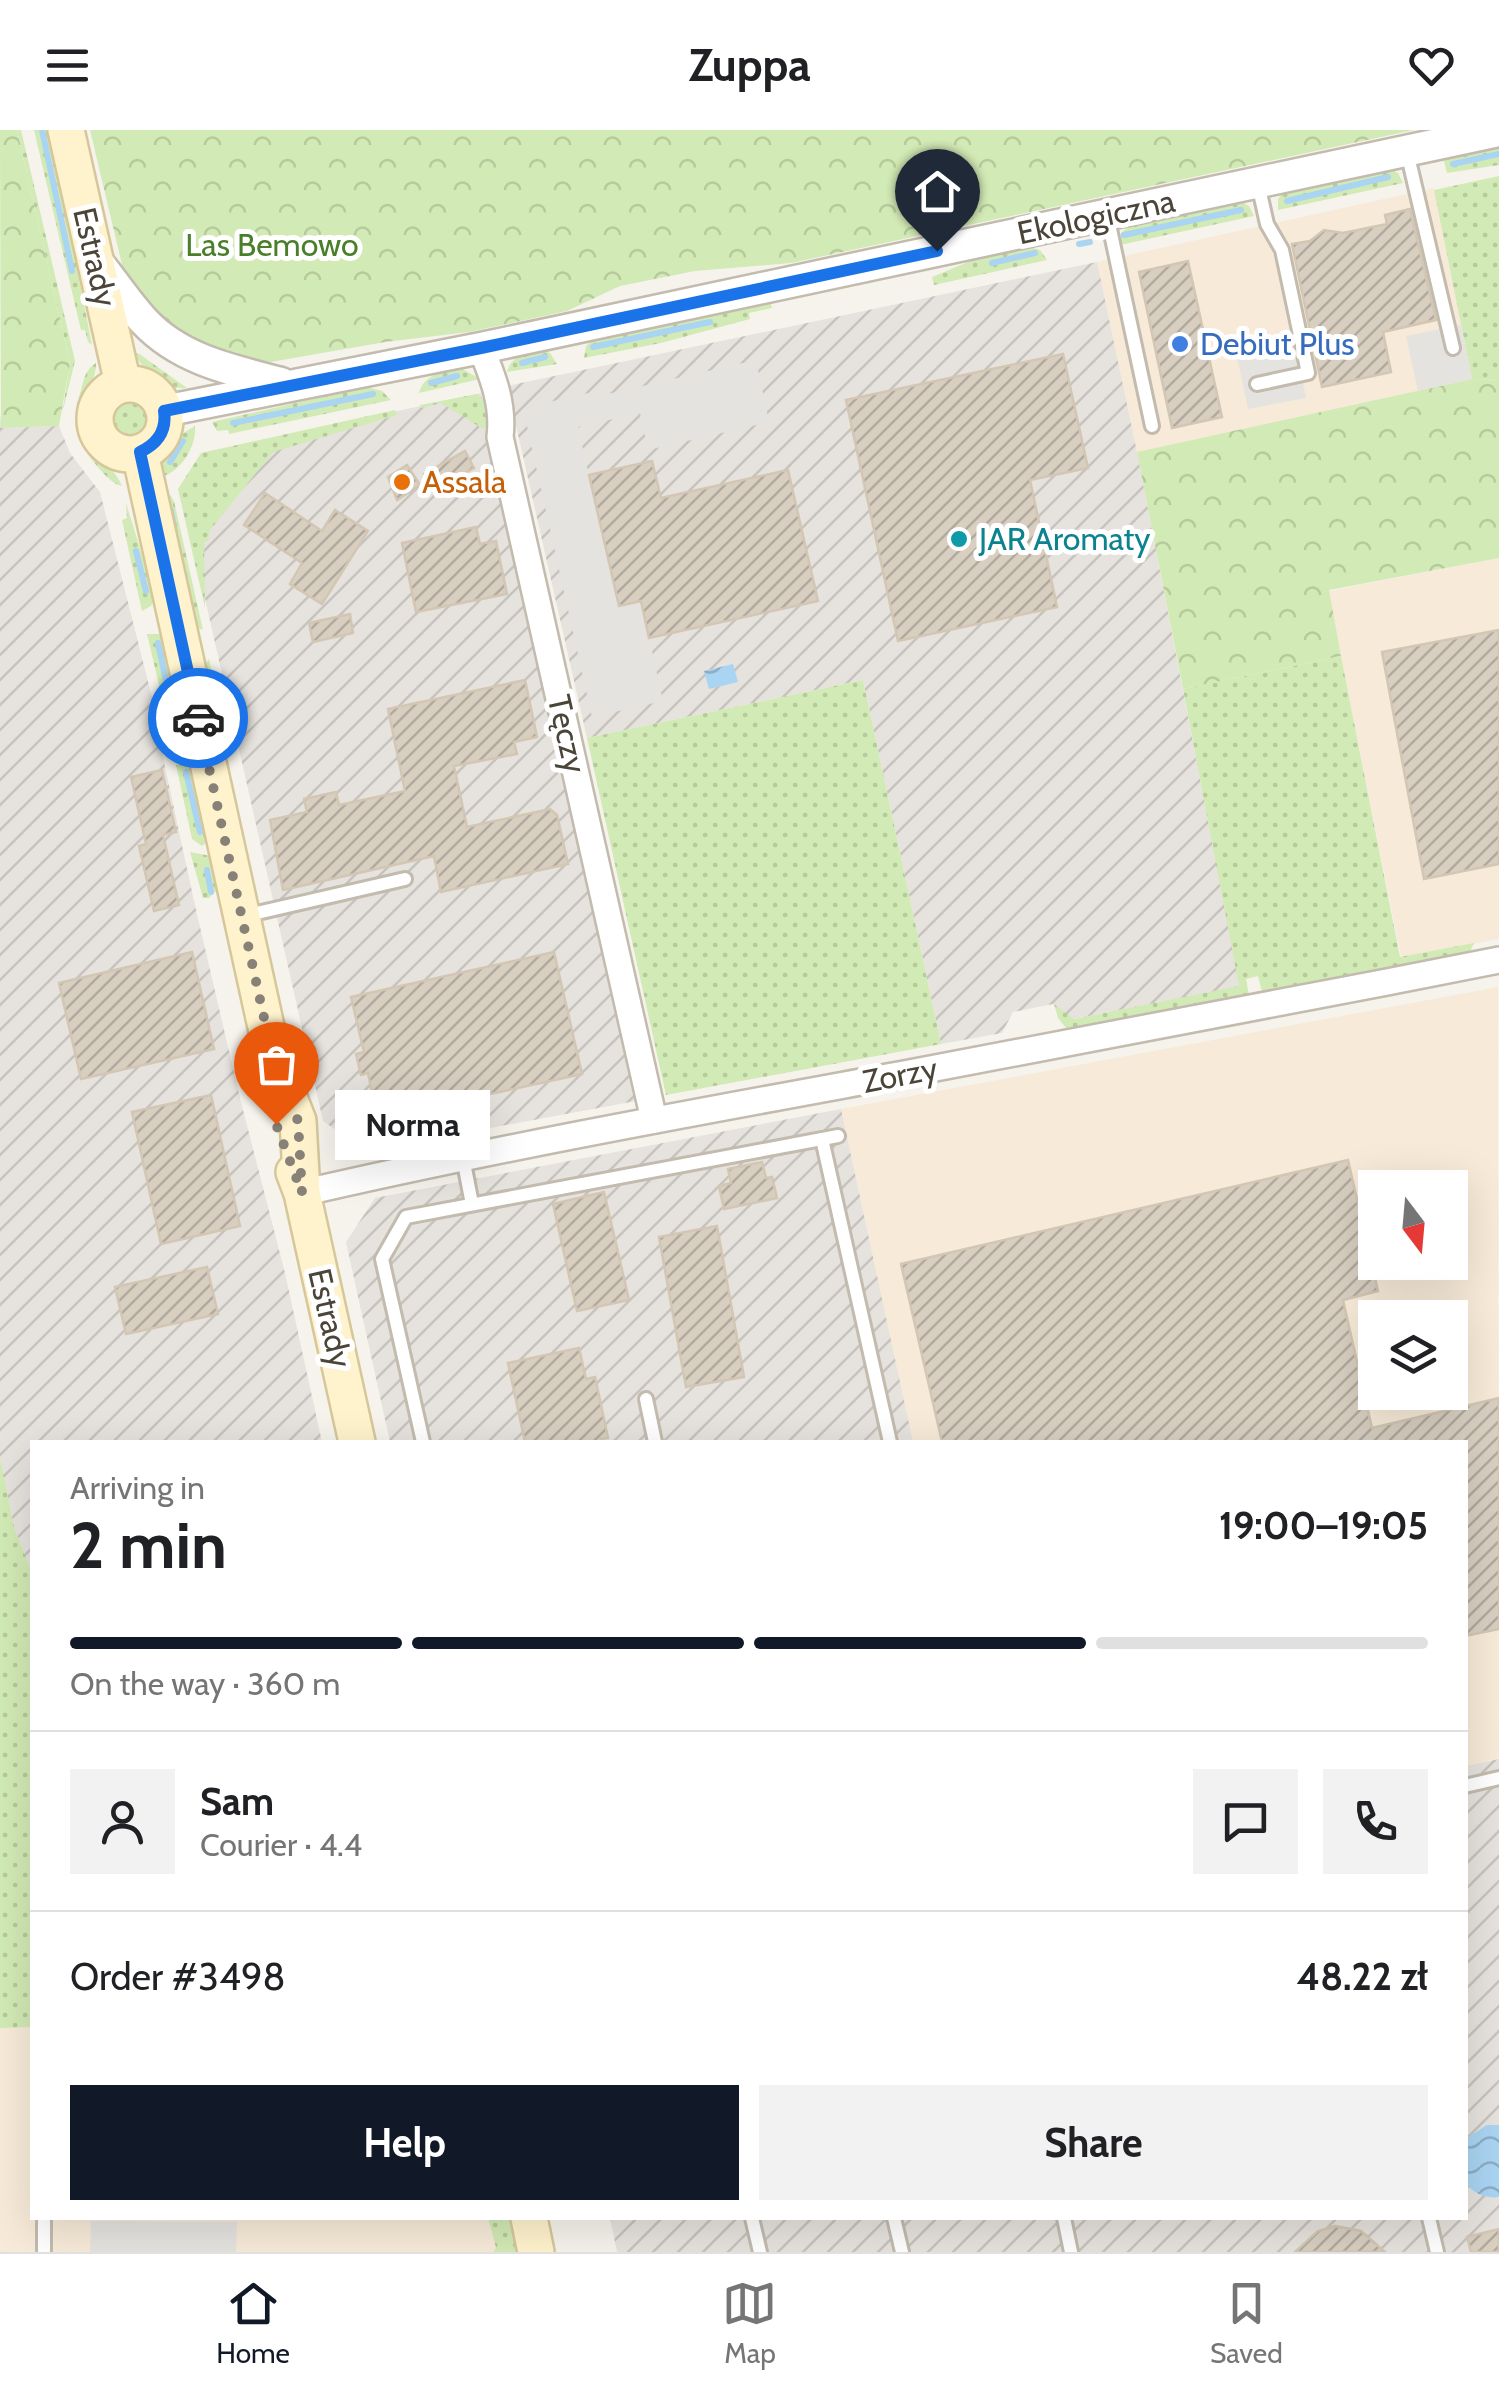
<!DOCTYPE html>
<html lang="en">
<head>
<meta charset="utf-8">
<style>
  body { margin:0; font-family:Cabin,sans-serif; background:#f2f2f2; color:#202124; height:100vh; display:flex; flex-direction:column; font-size:38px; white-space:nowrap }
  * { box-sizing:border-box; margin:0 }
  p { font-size:32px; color:#757577 }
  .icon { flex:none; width:55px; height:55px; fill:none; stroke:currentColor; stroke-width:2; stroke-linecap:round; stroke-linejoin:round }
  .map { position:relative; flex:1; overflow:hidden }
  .details { position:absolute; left:30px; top:1310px; width:1438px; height:780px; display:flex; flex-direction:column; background:#fff; border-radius:0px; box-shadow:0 10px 40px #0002 }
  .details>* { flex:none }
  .needle { width:65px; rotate:164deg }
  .tools { position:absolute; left:1358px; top:1040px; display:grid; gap:20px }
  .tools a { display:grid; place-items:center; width:110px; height:110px; border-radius:0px; background:#fff; box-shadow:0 10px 40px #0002; font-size:50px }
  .pin { position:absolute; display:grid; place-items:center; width:85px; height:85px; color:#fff; margin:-102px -42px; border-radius:50% 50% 50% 0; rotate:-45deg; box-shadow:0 0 10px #0007 }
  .pin .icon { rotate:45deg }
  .courier { position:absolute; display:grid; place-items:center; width:100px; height:100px; margin:-50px; border:8px solid #1a73e8; border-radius:50%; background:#fff; color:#222; box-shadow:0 2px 12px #0007 }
  .bubble { position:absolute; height:70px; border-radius:0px; background:#fff; box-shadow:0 10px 40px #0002; font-size:32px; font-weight:700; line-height:70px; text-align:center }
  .summary em { font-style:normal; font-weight:700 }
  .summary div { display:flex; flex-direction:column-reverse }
  .summary { display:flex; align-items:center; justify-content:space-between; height:170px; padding:0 40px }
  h1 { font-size:65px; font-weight:700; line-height:75px }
  .bar { display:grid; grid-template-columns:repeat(4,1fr); gap:15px 10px; align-content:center; height:120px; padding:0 40px }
  .bar i { height:12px; border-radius:8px; background:#e0e0e0 }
  .bar .on { background:#111827 }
  .bar p { grid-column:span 4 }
  .line { display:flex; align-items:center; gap:25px; padding:0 40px; border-top:2px solid #e0e0e0 }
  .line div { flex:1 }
  .round { display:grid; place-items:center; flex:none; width:105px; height:105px; border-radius:0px; background:#f2f2f2 }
  .cta { display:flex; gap:20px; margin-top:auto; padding:20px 40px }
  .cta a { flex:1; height:115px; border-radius:0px; background:#111827; color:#fff; font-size:40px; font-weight:700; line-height:115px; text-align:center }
  .cta a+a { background:#f2f2f2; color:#202124 }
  header { display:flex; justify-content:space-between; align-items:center; height:130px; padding:0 40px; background:#fff; font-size:45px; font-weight:700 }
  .dock { display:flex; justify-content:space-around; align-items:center; height:140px; border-top:2px solid #e0e0e0; background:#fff; font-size:28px; color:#757577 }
  .dock a { display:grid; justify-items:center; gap:5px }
  .dock .on { color:#111827 }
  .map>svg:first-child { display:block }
</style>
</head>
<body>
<header><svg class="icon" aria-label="menu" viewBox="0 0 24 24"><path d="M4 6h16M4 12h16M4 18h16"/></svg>Zuppa<svg class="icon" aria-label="heart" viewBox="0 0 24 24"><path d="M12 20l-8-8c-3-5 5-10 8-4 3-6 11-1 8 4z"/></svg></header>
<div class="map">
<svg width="1499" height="2122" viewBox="0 0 1499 2122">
  <defs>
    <pattern id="industrial-furrows" width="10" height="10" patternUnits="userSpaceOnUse" patternTransform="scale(2.5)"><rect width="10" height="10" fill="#e6e2dd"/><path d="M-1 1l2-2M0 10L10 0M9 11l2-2" fill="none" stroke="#c7c3be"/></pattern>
    <pattern id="grass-dots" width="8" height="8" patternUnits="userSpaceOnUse" patternTransform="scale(2.5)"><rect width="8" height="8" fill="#d2eab5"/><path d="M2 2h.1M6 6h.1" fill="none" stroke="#b6ca9c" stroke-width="1.8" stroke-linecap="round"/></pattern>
    <pattern id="forest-crowns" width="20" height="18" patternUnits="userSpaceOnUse" patternTransform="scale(2.5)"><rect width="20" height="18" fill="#d2eab5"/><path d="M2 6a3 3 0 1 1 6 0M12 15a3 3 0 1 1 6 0" fill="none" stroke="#b6ca9c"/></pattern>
    <pattern id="water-waves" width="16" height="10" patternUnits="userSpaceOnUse" patternTransform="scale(2.5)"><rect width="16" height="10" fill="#a9d4f2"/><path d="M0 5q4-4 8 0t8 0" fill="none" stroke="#8caec5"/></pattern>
    <pattern id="building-hatch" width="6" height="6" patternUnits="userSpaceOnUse" patternTransform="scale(2.5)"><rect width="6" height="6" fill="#d8cfc1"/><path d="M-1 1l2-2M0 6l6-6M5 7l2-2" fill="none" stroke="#b1aa9e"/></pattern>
  </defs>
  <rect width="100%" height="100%" fill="#f6f3ec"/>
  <g fill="#f7ead8" fill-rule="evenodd">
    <polygon points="1434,58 1472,249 1137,322 1097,132"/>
    <polygon points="1499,428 1499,809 1401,827 1328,461"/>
    <path d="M1498 857 1499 1628 1465 1636V1312H913L841 979ZM1375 1058H1450V1132H1375ZM1375 1188H1450V1262H1375Z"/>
    <polygon points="0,1327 32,1443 32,2088 488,2088 496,2118 493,2122 0,2122"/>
  </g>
  <g fill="url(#industrial-furrows)">
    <polygon points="1097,132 1137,322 1240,857 1073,889 1053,874 1013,882 1002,903 941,914 863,550 587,608 507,256"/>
    <polygon points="481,263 636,971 366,1021 323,991 180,358 203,323"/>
    <polygon points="0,284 2,298 59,296 70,323 100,362 157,587 164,632 196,780 240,968 285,1143 322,1312 32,1312 32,1443 14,1397 0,1327"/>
    <polygon points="841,979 913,1312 390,1312 346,1112 375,1068"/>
    <polygon points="1499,1629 1499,2122 617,2122 610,2088 1465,2088 1465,1636"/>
  </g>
  <g fill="url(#grass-dots)">
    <polygon points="17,0 21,0 75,231 62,284 70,233"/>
    <polygon points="34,0 50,0 92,215 88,212 85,200 81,200"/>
    <polygon points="1499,16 1499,35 1447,43 1444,31 1447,27"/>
    <polygon points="1391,39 1398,43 1403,53 1278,80 1278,69 1284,61"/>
    <polygon points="1499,46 1499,250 1472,249 1434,60"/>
    <polygon points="1240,71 1249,76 1254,86 1120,115 1121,103 1130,95"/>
    <polygon points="1027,116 1040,120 1047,130 934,155 932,147 980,127"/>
    <polygon points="770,171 772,178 749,183 750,189 661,213 584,228 586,216 593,210"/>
    <path d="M541 220 550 223 557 234 507 242C512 225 525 223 541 220Z"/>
    <path d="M134 223H138L187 258C164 260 144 242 134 223Z"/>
    <path d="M96 233C97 251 81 266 79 284 75 320 111 328 122 356 111 353 105 345 97 336 76 310 71 292 81 260 84 248 86 239 96 233Z"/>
    <path d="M461 238 480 249 419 263C425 243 443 242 461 238Z"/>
    <polygon points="367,257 382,261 391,270 229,304 228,300 217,301 212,292"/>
    <polygon points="477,264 483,269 489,292 483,299 441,273 421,278 420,275"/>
    <circle cx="130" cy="288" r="21"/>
    <polygon points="395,280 397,285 273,322 210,400 208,411 204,412 205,478 178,359 201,323"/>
    <path d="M195 296C197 316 180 344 159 347 161 324 174 307 195 296Z"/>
    <polygon points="164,365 170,365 174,371 203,500 194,496"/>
    <polygon points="126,373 155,467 151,476 142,481 122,390 127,388"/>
    <polygon points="147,504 159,504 163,509 183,599 172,610"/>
    <polygon points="1341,526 1400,827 1474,813 1469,824 1269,865 1262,862 1258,846 1246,849 1249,865 1244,868 1082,898 1066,898 1058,888 1054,874 1074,889 1239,856 1183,559"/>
    <polygon points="209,529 225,616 207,575 202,539"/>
    <polygon points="863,550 941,914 666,965 587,608"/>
    <polygon points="176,635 186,635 193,643 208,711 202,716 192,709"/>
    <polygon points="190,722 211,726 219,758 209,768 203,768"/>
    <polygon points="0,1327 14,1397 32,1443 32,1897 0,1898"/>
    <polygon points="488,2088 513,2088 522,2122 493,2122 496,2118"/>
  </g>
  <g fill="url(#forest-crowns)">
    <polygon points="0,0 17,0 70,233 59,296 1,298"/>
    <polygon points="90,0 1414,0 791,133 695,141 620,156 567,181 469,202 385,212 271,232 224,225 180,207 149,181 123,139"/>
    <polygon points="1472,249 1499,250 1499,428 1329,460 1341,526 1183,559 1137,322"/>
  </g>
  <g fill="#e5e3e0">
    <polygon points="1461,195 1472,249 1418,261 1406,206"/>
    <polygon points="1295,214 1306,268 1248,279 1237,227"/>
    <polygon points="756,230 769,292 648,320 640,283 578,297 618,475 641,471 663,571 592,587 523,278 597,261 599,266"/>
    <polygon points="91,2091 237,2092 236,2122 90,2122"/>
  </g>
  <g fill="url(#water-waves)">
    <polygon points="733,534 738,552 709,559 704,541"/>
    <path d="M1487 1995H1499V2067C1485 2069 1474 2063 1465 2053V2009Z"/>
  </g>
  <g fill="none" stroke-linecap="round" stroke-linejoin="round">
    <g stroke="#a9d4f2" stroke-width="6">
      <polyline points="42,0 72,141"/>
      <polyline points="1453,34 1499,24"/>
      <polyline points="1287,71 1388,47"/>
      <polyline points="1124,105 1241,80"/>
      <polyline points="1079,114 1090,112"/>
      <polyline points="992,133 1035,123"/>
      <polyline points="593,217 710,192"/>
      <polyline points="522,233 545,227"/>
      <polyline points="431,253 457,246"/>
      <polyline points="233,293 373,264"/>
      <polyline points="170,332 183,311"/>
      <polyline points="171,380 175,403"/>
      <polyline points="136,421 146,461"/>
      <polyline points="158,513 176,597"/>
      <polyline points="208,555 214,570"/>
      <polyline points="186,642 200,702"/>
      <polyline points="207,740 211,762"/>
    </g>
  </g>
  <g fill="url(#building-hatch)" stroke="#d3c7b4" stroke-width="2.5">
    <polygon points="1410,79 1436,190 1383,202 1391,242 1322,257 1292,114 1310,111 1324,100 1343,103 1387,94 1385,85"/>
    <polygon points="1188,131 1222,287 1172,298 1139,142"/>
    <polygon points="1063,224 1088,338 1030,350 1057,477 898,511 846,270"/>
    <polygon points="465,321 474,338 433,361 424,344"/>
    <polygon points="652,331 661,368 788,340 818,471 649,508 641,471 619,476 589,345"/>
    <polygon points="407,335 420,355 397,370 388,347"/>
    <polygon points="265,363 322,401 335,380 368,401 322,474 290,454 302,433 244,395"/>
    <polygon points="476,397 480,414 496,411 507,464 416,482 402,413"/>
    <polygon points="350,484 353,503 313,512 309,493"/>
    <polygon points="1499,500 1499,734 1424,749 1382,522"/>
    <polygon points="525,550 537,607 514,612 517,624 454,636 467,697 550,679 557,685 568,734 441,762 434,726 283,760 270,690 307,682 304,669 336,662 339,675 405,661 388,579"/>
    <polygon points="162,640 176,702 163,705 179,775 154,781 139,716 146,714 131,647"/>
    <polygon points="192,822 214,919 81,949 59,853"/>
    <polygon points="554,822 582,944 385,987 376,982 368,943 361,945 356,924 364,922 351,867"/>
    <polygon points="211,965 240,1096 161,1114 132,982"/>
    <polygon points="1348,1030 1378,1161 1343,1170 1372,1298 1499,1268 1499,1499 1465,1506 1465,1312 942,1312 901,1134"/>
    <polygon points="762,1032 766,1048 772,1047 777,1068 724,1079 719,1056 731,1053 728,1039"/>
    <polygon points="604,1062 629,1170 577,1181 553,1074"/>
    <polygon points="717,1096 744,1247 686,1257 659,1107"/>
    <polygon points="207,1137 218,1184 126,1204 115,1157"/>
    <polygon points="579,1218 586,1249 595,1247 608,1308 601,1309 602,1312 525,1312 508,1233"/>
    <polygon points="1335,2096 1361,2101 1385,2122 1295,2122 1318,2101"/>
    <polygon points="1499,2099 1499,2122 1471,2122 1467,2107"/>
  </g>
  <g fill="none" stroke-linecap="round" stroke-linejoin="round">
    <defs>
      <g id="service">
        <polyline points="1407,22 1453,218"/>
        <polyline points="1107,85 1152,296"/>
        <polyline points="1257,254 1308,243 1282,120 1267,94 1258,54"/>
        <polyline points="244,786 405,749"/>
        <polyline points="822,1009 890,1312"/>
        <polyline points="463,1028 472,1074"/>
        <polyline points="646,1269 655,1312"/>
        <polyline points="423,1312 382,1129 406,1087 838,1006"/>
        <polyline points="1465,1656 1499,1648"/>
        <polyline points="44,2088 44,2122"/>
        <polyline points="752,2088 760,2122"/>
        <polyline points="894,2088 902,2122"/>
        <polyline points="1064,2088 1071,2122"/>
        <polyline points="1429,2088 1437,2122"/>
      </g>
      <g id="minor">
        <path d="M481 218C493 247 504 275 500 307L654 990"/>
        <path d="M302 1063C501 1017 703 981 904 944 1103 907 1301 869 1499 830"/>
      </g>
      <g id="tertiary">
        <path d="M95 129C112 149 127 173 145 192 181 230 232 240 281 253"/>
        <polyline points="164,281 481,218 1499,1"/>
      </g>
      <g id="secondary">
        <polyline points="66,0 123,254"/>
        <circle cx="130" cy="289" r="35"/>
        <polyline points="140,323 272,924 298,991 302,1063"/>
        <polyline points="294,1042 302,1063 357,1312"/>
        <polyline points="529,2088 536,2122"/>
      </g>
    </defs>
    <use href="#service" stroke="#c2bbae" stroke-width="18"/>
    <use href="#minor" stroke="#c2bbae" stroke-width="30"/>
    <use href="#tertiary" stroke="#c2bbae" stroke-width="35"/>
    <use href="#secondary" stroke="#d6c79b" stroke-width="40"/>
    <use href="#service" stroke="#fff" stroke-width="12"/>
    <use href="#minor" stroke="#fff" stroke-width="25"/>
    <use href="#tertiary" stroke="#fff" stroke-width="30"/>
    <use href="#secondary" stroke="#fff3cd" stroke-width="35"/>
  </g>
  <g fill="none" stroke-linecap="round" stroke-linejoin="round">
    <polyline stroke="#878178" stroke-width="10" stroke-dasharray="0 18" points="198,588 272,924 298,991 302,1063 276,994"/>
    <path stroke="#1a73e8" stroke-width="12" d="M198 588 140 322C157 314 167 301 164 281L481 218 937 121"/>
  </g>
  <circle fill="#3f7fe0" stroke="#fff" stroke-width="4" cx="1180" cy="214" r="10"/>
  <circle fill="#e8710a" stroke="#fff" stroke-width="4" cx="402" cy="352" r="10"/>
  <circle fill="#0f9aa8" stroke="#fff" stroke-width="4" cx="959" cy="409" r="10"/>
  <g text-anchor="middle" stroke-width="10" stroke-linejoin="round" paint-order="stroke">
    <g font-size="32" fill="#4b4439" stroke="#fff">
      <text transform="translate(1096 87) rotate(-12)" y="11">Ekologiczna</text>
      <text transform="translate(95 127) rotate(77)" y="11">Estrady</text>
      <text transform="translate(567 604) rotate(77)" y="11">Tęczy</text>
      <text transform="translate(900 945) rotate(-11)" y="11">Zorzy</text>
      <text transform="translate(330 1188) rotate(77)" y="11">Estrady</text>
    </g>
    <g font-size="32" fill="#4a7f2a" stroke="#fff">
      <text x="272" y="126">Las Bemowo</text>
    </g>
    <g font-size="32" fill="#366cbe" stroke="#fff" text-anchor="start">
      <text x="1200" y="225">Debiut Plus</text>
    </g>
    <g font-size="32" fill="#c56008" stroke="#fff" text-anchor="start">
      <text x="422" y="363">Assala</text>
    </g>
    <g font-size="32" fill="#0d838f" stroke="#fff" text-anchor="start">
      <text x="979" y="420">JAR Aromaty</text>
    </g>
  </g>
</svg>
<div class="tools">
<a><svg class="needle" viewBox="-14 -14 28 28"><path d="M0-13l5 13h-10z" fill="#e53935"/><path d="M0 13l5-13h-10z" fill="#757577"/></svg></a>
<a><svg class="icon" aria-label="layers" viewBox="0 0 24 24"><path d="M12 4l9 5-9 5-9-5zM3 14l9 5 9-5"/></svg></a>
</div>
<div class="pin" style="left:276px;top:994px;background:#ea580c"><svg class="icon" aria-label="bag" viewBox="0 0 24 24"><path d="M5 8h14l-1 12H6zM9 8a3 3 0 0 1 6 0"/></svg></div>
<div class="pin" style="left:937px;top:121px;background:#1f2937"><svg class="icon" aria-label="home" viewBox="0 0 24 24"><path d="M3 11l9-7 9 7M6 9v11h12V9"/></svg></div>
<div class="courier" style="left:198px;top:588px"><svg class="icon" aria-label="car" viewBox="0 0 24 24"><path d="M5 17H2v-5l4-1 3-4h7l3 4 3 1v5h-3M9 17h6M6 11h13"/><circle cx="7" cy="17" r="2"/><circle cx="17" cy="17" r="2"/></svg></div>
<div class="bubble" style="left:335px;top:960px;width:155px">Norma</div>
<section class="details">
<div class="summary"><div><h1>2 min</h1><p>Arriving in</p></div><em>19:00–19:05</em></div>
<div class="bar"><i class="on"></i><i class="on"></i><i class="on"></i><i></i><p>On the way · 360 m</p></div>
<div class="line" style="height:180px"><a class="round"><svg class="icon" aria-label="person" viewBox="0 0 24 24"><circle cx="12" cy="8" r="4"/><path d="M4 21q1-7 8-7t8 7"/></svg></a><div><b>Sam</b><p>Courier · 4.4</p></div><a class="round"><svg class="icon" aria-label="chat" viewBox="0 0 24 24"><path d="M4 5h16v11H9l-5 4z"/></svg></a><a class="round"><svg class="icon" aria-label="phone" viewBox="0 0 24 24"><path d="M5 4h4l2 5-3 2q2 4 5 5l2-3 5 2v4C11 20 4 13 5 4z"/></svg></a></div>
<div class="line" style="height:130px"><div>Order #3498</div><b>48.22 zł</b></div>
<div class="cta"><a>Help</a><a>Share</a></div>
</section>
</div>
<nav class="dock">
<a class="on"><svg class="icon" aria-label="home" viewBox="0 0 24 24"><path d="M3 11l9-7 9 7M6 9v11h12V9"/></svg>Home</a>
<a><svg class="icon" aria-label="map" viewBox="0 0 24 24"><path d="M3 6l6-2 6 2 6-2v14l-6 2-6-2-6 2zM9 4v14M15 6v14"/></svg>Map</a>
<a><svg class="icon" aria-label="saved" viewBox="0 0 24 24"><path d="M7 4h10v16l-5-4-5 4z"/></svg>Saved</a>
</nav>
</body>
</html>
